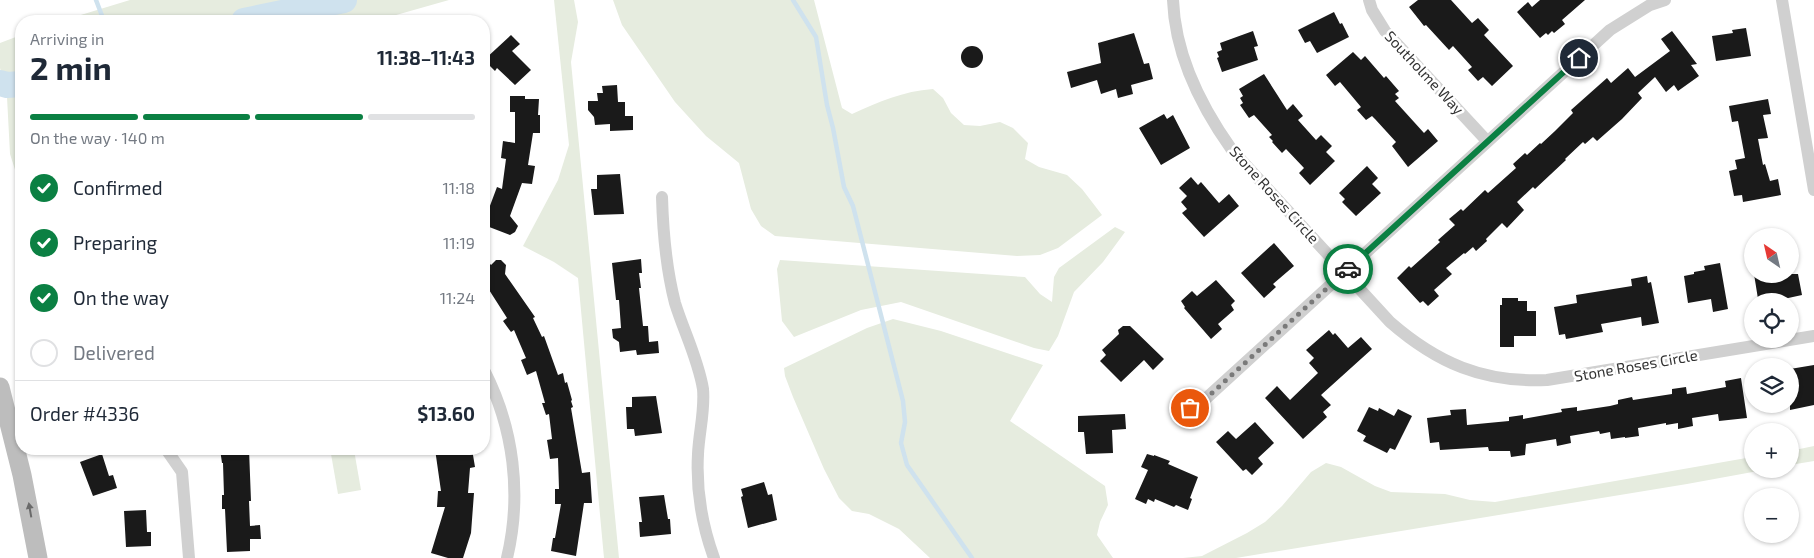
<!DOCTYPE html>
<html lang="en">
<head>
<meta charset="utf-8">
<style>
  body { margin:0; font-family:"Exo 2",sans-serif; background:#f6f6f7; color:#1f2937; height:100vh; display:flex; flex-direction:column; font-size:19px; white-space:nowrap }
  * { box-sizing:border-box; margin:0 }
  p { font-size:16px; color:#747a83 }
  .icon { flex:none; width:28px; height:28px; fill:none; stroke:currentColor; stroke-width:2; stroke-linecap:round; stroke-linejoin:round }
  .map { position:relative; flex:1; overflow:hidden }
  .details { position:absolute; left:15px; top:15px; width:475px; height:440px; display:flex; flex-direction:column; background:#fff; border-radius:20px; box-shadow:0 1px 4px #0004 }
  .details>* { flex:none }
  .needle { width:32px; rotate:326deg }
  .controls { position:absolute; left:1744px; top:228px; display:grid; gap:10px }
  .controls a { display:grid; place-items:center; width:55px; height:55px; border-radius:50%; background:#fff; box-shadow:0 1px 4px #0004; font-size:25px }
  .pin { position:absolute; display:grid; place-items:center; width:42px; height:42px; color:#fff; margin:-21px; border:2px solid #fff; border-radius:50%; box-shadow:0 1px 5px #0007 }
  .courier { position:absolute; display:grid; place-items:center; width:50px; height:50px; margin:-25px; border:4px solid #0b8043; border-radius:50%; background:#fff; color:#222; box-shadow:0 1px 6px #0007 }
  .head em { font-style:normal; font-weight:700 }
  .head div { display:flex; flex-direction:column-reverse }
  .head { display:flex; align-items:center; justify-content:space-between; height:85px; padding:0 15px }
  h1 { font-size:32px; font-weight:700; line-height:38px }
  .bar { display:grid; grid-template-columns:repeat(4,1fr); gap:8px 5px; align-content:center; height:60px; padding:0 15px }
  .bar i { height:6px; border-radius:4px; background:#e0e1e3 }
  .bar .active { background:#0b8043 }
  .bar p { grid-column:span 4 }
  .line { display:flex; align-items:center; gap:12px; padding:0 15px; border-top:1px solid #e0e1e3 }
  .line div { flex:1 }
  ol { padding:0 15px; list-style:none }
  li { display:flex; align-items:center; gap:15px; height:55px }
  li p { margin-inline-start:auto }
  li .icon { padding:5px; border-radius:50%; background:#0b8043; color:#fff; stroke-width:4 }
  li:last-child { color:#747a83 }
  li i { width:28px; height:28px; border:2px solid #e0e1e3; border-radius:50% }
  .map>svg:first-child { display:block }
</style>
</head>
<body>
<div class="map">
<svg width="1814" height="558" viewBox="0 0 1814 558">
  <rect width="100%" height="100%" fill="#fff"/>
  <g fill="#e6ecdf">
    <polygon points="130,0 449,0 375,21 61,21"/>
    <polygon points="554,0 574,0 578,22 571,62 619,558 604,558 578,278 554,262 523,246 558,180 569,145"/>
    <path d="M613 0H814L842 108 852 114C879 102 903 91 933 89L943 98 951 113 964 125 980 126 1000 122 1013 128 1028 143 1025 159 1039 167 1067 175 1082 189 1102 215 1058 248 1040 255 1017 256 775 236 761 226 751 209 739 163 706 136 675 102 622 25Z"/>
    <polygon points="21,35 21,182 17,176 10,154 7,97 0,68 0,43"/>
    <polygon points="1115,227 1125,232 1103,262 1074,292 1058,336 1049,351 1034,348 901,302 861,310 794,337 782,321 777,269 780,260 1025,277 1040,294 1052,302 1054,277 1059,268"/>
    <polygon points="893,319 941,331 1043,365 1010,421 1105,486 1108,505 1100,522 1097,535 1113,558 930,558 899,529 869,514 852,511 839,498 824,469 793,397 785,376 784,368 867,328"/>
    <polygon points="1814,446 1814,461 1790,465 1790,451"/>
    <polygon points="354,450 361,490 338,494 331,454"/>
    <polygon points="1752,457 1752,469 1769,469 1687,484 1236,558 1183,558 1202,556 1247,533 1265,522 1282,506 1311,472 1326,463 1341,467 1375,486 1391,492 1445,494 1470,500 1495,502"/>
  </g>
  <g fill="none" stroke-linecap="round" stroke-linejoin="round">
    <g stroke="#cfe2ee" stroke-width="4.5">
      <polyline points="96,0 104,21"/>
      <polyline points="793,0 816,37 827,105 833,128 844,187 853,206 903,401 905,422 901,443 907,465 972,558"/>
    </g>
    <g stroke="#cfe2ee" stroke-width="26">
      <polyline points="244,21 344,0"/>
      <polyline points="0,83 7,85 21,84"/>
    </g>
  </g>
  <g fill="#1a1a1a">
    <polygon points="1418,0 1451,0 1472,23 1478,18 1489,30 1484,35 1513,66 1492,86 1483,77 1478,81 1468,70 1472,67 1453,46 1449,50 1426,25 1424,26 1409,7"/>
    <polygon points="1540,0 1585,0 1562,20 1565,24 1554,33 1552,31 1548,35 1546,33 1540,38 1517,12 1528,2 1532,7"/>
    <polygon points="1334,12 1340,24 1342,23 1349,37 1317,53 1310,41 1305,43 1298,30"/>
    <polygon points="1746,28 1751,56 1716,61 1712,36 1733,33 1732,30"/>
    <polygon points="1253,31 1258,46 1254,47 1258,60 1222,72 1217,58 1219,57 1217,52 1222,50 1220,43"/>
    <polygon points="1672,31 1697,64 1691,65 1699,76 1678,91 1674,85 1666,92 1655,77 1638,93 1642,98 1622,119 1597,141 1593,137 1585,144 1583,142 1565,159 1566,160 1535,189 1533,187 1517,202 1524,210 1507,228 1502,223 1486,239 1487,241 1476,251 1473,247 1465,254 1464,253 1446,268 1452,274 1434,290 1439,296 1428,306 1423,301 1420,303 1397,278 1409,266 1411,268 1440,242 1438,240 1455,225 1449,219 1461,209 1463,211 1485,190 1488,193 1516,168 1513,164 1525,153 1527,155 1540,143 1541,144 1555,131 1573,113 1571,110 1607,78 1611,83 1628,68 1635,77 1670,51 1661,39"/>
    <polygon points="1134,33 1144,64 1149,63 1153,79 1131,85 1133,94 1118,98 1116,89 1101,94 1097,80 1071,88 1067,72 1101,63 1098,43"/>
    <polygon points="511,35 520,44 512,51 531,70 515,85 497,68 495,71 484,60"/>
    <circle cx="972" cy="57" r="11"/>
    <polygon points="1353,52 1361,60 1365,56 1384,78 1386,76 1399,91 1395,94 1399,98 1395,101 1424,133 1428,129 1438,141 1408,167 1392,146 1396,142 1375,119 1372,116 1366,120 1357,110 1361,107 1340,82 1335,86 1326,75"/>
    <polygon points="1264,74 1287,110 1293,104 1303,116 1298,120 1316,140 1321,135 1332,146 1326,152 1335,161 1310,185 1299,173 1304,168 1286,149 1282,153 1272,142 1273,141 1269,137 1272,135 1254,115 1249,118 1240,105 1243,103 1240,98 1243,96 1239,89"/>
    <polygon points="617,85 618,102 625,102 625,116 633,116 633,130 610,131 610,124 595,125 594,117 588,110 588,101 598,101 597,93 603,93 602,86"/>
    <polygon points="510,96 525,96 525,99 539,99 538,115 540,115 540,133 533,133 528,165 535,166 532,184 522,183 510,216 518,226 515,232 510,235 484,225 484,209 488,211 497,187 502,189 506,159 501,158 503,141 515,143 515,112 510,112"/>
    <polygon points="1768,99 1771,114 1763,115 1768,138 1758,139 1763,165 1765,164 1770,181 1778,179 1781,195 1743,202 1742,195 1734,196 1729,171 1737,169 1735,160 1745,158 1738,121 1732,122 1729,106"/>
    <polygon points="1164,114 1167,119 1173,115 1190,148 1161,165 1139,128"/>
    <polygon points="1367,166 1378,178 1372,184 1381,193 1356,216 1342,202 1345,199 1339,193"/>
    <polygon points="620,174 624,214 594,215 591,189 597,189 597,175"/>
    <polygon points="1191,177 1198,185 1201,182 1219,203 1229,194 1239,206 1204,237 1182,213 1187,209 1181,202 1187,196 1179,188"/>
    <polygon points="1274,243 1294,266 1273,284 1276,287 1264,298 1241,273"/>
    <polygon points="484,257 491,265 496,260 501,260 506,265 505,274 535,317 533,318 542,337 544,336 558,375 563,373 565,383 567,382 572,400 571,401 573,407 571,408 582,473 590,472 592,503 584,503 576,556 551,551 553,538 555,538 561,504 555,504 555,489 559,489 558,458 550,459 547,440 552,439 549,414 546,415 542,403 545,403 536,371 527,375 521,360 526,358 514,330 511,332 503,321 507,318 484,282"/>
    <polygon points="641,259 642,273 639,273 641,288 639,288 643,326 648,326 649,342 658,341 659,353 637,355 636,350 620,352 619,342 613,338 612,329 621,328 619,300 616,300 612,263"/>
    <polygon points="1720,263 1728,309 1713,312 1711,299 1688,303 1684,276 1694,274 1694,272 1705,270 1704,266"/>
    <polygon points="1754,274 1798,274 1802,295 1775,301 1766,301 1766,298 1764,298 1758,299"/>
    <polygon points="1647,276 1648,283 1651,282 1659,323 1642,326 1641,317 1601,324 1603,332 1566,339 1565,334 1559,335 1554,307 1577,303 1576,295 1632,286 1631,279"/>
    <polygon points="1216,280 1235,301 1231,305 1234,310 1218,324 1222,329 1211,339 1184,308 1185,307 1181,301 1192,291 1197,296"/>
    <polygon points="1502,298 1518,298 1518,301 1527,301 1527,311 1536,311 1536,336 1514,336 1514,347 1500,347 1500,305 1502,305"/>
    <polygon points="1123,326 1130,326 1164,359 1153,370 1144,360 1121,382 1100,361 1106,355 1102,350 1119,334 1118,330"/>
    <polygon points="1329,330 1333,335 1335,333 1348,348 1361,337 1372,349 1321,395 1331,405 1323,412 1327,417 1303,439 1265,398 1277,386 1290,400 1318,373 1309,363 1314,358 1306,350"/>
    <polygon points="1814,365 1814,405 1790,410 1790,369"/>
    <polygon points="1741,378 1747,418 1719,421 1718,414 1692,418 1693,426 1678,429 1678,423 1666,425 1666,423 1638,428 1639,436 1625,438 1625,437 1611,439 1610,432 1600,434 1599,431 1570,436 1571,443 1557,446 1556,439 1526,444 1525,455 1511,457 1510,451 1489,451 1488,447 1440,450 1439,442 1430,443 1427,418 1451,415 1450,410 1466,409 1467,425 1509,421 1509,417 1523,415 1523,419 1562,412 1561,409 1577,407 1577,411 1610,406 1618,404 1618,400 1632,397 1633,400 1672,394 1672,389 1686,387 1687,394 1726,387 1725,381"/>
    <polygon points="656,396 662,433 635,436 634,429 627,429 626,407 632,407 632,397"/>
    <polygon points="1369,407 1378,411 1379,408 1394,416 1398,409 1412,416 1395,450 1390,448 1387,453 1363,441 1366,436 1357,431"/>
    <polygon points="1125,414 1126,429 1112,430 1113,453 1086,454 1084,432 1078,432 1078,416"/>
    <polygon points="1255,422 1274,443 1258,458 1263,464 1252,475 1246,469 1243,471 1216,442 1228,431 1236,439"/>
    <polygon points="220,449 249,449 251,501 249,501 250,526 260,525 261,539 250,539 250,551 227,552 225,509 222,509 222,495 224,495 223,463 222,463"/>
    <polygon points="435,449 472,449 475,467 470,468 468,493 474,493 471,533 463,558 448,558 431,553 445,507 437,507 438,491 441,491"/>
    <polygon points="102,454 109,476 113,475 117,488 93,496 80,462"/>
    <polygon points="1147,454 1154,456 1154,455 1170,461 1168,464 1198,477 1190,498 1192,499 1188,510 1176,505 1174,507 1155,499 1154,502 1148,499 1146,504 1135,499 1148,470 1141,467"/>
    <polygon points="764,482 768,495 772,494 777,520 748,528 741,497 743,496 741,489"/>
    <polygon points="664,495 668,519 670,519 671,534 640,537 639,522 642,522 639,497"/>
    <polygon points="146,510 147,532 151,532 151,546 126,547 124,511"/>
  </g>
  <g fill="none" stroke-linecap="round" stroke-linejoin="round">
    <g stroke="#d0d0d0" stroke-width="12">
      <path d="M1173 0C1175 55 1200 105 1232 150L1390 322C1437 363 1483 383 1547 380L1814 336"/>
      <polyline points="1369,0 1372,10 1385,31 1487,141"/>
      <polyline points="1782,0 1814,190"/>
      <path d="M662 197C663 233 666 268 675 303 684 332 698 359 703 389 705 411 699 432 698 454 696 489 702 525 714 558"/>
      <path d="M484 370C514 428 522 495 507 558"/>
      <polyline points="1178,413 1201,403 1610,30 1650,5 1665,0"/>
      <polyline points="166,449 182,472 189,558"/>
    </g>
    <polyline stroke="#bdbdbd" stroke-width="19" points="0,387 22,475 38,558"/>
  </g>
  <defs><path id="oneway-solid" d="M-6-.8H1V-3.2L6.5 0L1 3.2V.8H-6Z" transform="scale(1.25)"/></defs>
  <use fill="#6a6a6a" href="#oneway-solid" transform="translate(30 510) rotate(-100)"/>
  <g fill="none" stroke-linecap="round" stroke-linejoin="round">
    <polyline stroke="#7a7a7a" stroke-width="5" stroke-dasharray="0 9" points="1190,408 1201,403 1348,269"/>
    <polyline stroke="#0b8043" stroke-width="6" points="1348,269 1579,58"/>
  </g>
  <g text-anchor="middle" stroke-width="5" stroke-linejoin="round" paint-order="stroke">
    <g font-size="15" fill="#333" stroke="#fff">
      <text transform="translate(1424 73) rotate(47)" y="5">Southolme Way</text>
      <text transform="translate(1274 195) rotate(48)" y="5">Stone Roses Circle</text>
      <text transform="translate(1636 366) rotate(-10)" y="5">Stone Roses Circle</text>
    </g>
  </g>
</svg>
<div class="controls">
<a><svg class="needle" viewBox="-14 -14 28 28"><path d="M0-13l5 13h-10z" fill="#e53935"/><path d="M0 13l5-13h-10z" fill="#747a83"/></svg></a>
<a><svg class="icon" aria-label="locate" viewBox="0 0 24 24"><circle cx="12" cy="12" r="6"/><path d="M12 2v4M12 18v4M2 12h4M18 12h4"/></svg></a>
<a><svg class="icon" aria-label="layers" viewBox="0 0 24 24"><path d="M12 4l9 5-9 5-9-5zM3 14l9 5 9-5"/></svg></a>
<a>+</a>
<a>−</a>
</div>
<div class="pin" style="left:1190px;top:408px;background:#ea580c"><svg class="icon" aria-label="bag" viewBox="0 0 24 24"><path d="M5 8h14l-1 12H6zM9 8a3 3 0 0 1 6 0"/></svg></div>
<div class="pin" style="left:1579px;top:58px;background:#1f2937"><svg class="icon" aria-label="home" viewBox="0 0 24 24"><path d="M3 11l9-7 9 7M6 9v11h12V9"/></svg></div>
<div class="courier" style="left:1348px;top:269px"><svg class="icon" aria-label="car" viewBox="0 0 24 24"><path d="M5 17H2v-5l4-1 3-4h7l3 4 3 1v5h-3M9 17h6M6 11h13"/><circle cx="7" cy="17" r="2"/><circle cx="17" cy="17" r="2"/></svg></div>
<section class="details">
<div class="head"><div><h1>2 min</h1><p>Arriving in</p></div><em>11:38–11:43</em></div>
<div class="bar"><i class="active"></i><i class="active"></i><i class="active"></i><i></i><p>On the way · 140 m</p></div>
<ol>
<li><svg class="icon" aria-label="check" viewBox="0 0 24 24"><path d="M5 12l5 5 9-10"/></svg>Confirmed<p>11:18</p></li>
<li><svg class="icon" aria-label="check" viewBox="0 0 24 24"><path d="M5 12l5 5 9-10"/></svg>Preparing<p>11:19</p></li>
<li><svg class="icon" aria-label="check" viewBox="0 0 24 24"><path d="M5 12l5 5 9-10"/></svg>On the way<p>11:24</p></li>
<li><i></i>Delivered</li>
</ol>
<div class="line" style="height:65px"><div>Order #4336</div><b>$13.60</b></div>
</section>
</div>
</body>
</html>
